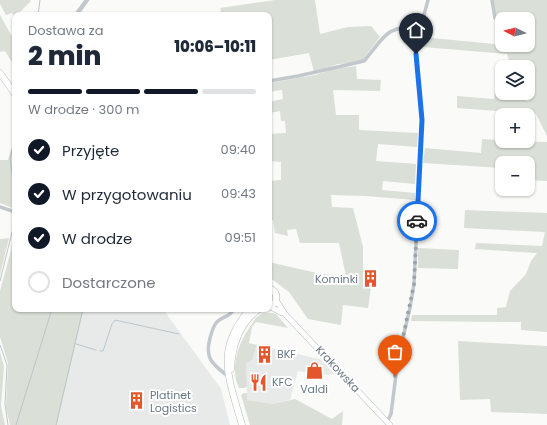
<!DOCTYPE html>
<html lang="pl">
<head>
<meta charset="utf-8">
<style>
  body { margin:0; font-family:Poppins,sans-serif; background:#f6f6f7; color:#1f2937; height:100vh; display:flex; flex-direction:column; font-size:15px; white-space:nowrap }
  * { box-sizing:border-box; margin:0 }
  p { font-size:13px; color:#747a83 }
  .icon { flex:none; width:22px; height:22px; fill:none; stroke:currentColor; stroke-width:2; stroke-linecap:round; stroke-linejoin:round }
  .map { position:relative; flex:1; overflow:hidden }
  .sheet { position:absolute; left:12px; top:12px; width:260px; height:300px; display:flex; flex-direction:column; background:#fff; border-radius:8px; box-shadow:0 1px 3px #0004 }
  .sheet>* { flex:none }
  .needle { width:26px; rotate:276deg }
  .tools { position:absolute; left:495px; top:12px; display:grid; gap:8px }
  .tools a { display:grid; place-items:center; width:40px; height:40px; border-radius:8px; background:#fff; box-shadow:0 1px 3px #0004; font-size:20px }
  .pin { position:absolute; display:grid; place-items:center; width:34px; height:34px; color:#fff; margin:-41px -17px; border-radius:50% 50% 50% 0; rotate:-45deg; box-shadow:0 0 4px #0007 }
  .pin .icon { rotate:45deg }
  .courier { position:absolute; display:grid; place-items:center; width:40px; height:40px; margin:-20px; border:3px solid #1a73e8; border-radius:50%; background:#fff; color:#222; box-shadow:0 1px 5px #0007 }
  .overview em { font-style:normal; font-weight:800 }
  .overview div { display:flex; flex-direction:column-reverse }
  .overview { display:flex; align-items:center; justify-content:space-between; height:68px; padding:0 16px }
  h1 { font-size:26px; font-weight:800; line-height:30px }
  .bar { display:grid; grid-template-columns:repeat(4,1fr); gap:6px 4px; align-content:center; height:48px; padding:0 16px }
  .bar i { height:5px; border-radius:3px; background:#e0e1e3 }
  .bar .on { background:#111827 }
  .bar p { grid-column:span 4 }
  ol { padding:0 16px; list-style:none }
  li { display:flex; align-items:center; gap:12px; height:44px }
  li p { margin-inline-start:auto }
  li .icon { padding:4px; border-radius:50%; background:#111827; color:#fff; stroke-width:4 }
  li:last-child { color:#747a83 }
  li i { width:22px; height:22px; border:2px solid #e0e1e3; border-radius:50% }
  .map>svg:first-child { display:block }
</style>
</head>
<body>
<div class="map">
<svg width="547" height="425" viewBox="0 0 547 425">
  <rect width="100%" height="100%" fill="#fafaf8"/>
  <g fill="#e8e9e9">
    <polygon points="84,309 163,309 221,389 230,425 57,425"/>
    <polygon points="257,345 324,360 337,374 320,375 298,371 290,400 273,404 247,400 246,364 252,360"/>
  </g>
  <g fill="#dadfd7">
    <polygon points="0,0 30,0 31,1 17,15 15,15 15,18 12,13 6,15 0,4"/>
    <polygon points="275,0 315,0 320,34 348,27 371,26 380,37 363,60 356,63 338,64 314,72 309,53 269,60 269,15 222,15 220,8"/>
    <polygon points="493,0 547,0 547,136 536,114 457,108 457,96 494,99 495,92 522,93 527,101 529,101 525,93 528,93 528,67 511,67 507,54 423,47 422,37 504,45 528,45 528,19 502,19 502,38 496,17"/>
    <polygon points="0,15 15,42 15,67 5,51 0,52"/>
    <polygon points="356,66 357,79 381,80 380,91 333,90 336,115 359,115 359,130 418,133 417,147 378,144 376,161 416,164 415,184 383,181 382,190 415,193 415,200 365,196 331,195 332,207 353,208 363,247 363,267 371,287 368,308 343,305 341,325 308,319 289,292 269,277 269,262 321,274 346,276 339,243 300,243 296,229 287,230 288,236 275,233 273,220 269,220 269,181 281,180 281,162 269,161 269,134 286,133 285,121 281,121 280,111 269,113 269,102 283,99 282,90 269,92 269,83 315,75 334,69"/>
    <polygon points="15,135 15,209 0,203 0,160 8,160"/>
    <polygon points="482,139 502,140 502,141 547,142 547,181 528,180 528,163 502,163 502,168 423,163 425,148 481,153"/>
    <polygon points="465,210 547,213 547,332 521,330 521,322 411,321 412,315 497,315 497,308 506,307 510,291 526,274 531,261 537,253 475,249 476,243 542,246 545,232 464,228"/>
    <polygon points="14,234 15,309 84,309 57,425 10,425 6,408 8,363 0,337 0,291 11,250"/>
    <polygon points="9,238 0,275 0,239"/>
    <polygon points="418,248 459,250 458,269 418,268"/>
    <path d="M273 313 276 314 288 328 256 322 252 327 249 343 257 345 252 360 246 364 247 386 245 388H239C229 368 239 341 252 324 254 320 256 317 260 315 264 313 269 313 273 313Z"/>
    <polygon points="458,341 547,346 547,414 491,412 490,399 460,400"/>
    <polygon points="0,352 4,366 1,406 5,425 0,425"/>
    <polygon points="244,393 247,393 247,400 273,404 295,399 332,419 343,411 342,425 250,425 241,395"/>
  </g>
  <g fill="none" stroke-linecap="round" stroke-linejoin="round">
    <g stroke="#bbc7cb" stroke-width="1">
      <polyline points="38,15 40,0"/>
      <polyline points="15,139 10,159 15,193"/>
      <polyline points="0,281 15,220"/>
      <polyline points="76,344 96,350"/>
      <polyline points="0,345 7,365 5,404 8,425"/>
      <polyline points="100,351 103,351 112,324 115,320 179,334"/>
      <polyline points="16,425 52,309"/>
      <polyline points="56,425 83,309"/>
    </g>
    <defs>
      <g id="secondary">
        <polyline points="276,300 285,314 390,425"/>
        <polyline points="269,306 282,313"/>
      </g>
      <g id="primary">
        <polyline points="0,73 15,94"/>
        <path d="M269 288C276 291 278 296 275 303L269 306"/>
        <path d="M231 369C232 346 240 323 259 309"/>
        <path d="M242 425C229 378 214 350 250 309"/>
      </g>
    </defs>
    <use href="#secondary" stroke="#b3babf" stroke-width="6"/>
    <use href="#primary" stroke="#b5babe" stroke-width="7"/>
    <g stroke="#c3c8cc" stroke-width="3.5">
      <polyline points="492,0 495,18"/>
      <path d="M269 81 298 76 364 61C386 36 383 27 421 26"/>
      <polyline points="0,207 15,212"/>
      <path d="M229 377C214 365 204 360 210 338 212 332 213 325 218 321 223 316 230 317 233 310"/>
      <polyline points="387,422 391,414 398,359 410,308 414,284 422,121 416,54 419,33 428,0"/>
    </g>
    <polyline stroke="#c3c8cc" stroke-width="4.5" points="76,15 87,0"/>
    <use href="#secondary" stroke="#fff" stroke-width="5"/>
    <use href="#primary" stroke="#fff" stroke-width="6"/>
  </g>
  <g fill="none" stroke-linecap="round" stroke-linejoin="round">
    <polyline stroke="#99a4ac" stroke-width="4" stroke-dasharray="0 7.2" points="395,376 414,284 417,221"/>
    <polyline stroke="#1a73e8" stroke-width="5" points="416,54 422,120 417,221"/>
  </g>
  <defs>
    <symbol id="building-bare" viewBox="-9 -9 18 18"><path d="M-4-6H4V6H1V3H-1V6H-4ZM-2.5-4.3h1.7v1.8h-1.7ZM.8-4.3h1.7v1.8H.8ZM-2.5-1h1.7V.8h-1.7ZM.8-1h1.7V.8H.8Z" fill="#e4572e" stroke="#fff" stroke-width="2.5" paint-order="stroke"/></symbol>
    <symbol id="shop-bare" viewBox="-9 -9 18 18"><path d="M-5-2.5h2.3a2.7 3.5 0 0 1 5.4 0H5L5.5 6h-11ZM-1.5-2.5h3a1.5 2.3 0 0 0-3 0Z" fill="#e4572e" stroke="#fff" stroke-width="2.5" paint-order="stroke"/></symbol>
    <symbol id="restaurant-bare" viewBox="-9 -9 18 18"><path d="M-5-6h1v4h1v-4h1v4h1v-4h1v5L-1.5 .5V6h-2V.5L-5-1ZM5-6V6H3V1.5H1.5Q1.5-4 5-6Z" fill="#e4572e" stroke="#fff" stroke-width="2.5" paint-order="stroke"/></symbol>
  </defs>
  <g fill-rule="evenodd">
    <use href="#building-bare" x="358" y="266" width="25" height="25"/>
    <use href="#building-bare" x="252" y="342" width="25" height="25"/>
    <use href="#shop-bare" x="302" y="358" width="25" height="25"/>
    <use href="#restaurant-bare" x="246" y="370" width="25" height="25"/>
    <use href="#building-bare" x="124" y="388" width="25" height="25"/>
  </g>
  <g text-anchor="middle" stroke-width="4" stroke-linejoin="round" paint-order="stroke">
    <g font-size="11" fill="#657683" stroke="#fff" text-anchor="start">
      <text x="358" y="283" text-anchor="end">Kominki</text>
      <text x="277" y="358">BKF</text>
      <text x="272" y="386">KFC</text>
      <text x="314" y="393" text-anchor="middle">Valdi</text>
      <text x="150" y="399">Platinet<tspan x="150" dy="13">Logistics</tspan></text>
    </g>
    <g font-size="11" fill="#657683" stroke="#fff">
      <text transform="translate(338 369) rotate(47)" y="4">Krakowska</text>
    </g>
  </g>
</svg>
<div class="tools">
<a><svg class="needle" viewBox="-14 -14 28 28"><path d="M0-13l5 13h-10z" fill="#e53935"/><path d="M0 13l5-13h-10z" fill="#747a83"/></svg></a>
<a><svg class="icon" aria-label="layers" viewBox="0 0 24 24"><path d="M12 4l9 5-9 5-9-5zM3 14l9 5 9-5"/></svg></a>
<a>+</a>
<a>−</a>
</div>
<div class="pin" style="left:395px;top:376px;background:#ea580c"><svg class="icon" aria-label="bag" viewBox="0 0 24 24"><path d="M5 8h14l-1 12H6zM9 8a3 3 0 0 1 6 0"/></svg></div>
<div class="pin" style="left:416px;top:54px;background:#1f2937"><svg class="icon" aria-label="home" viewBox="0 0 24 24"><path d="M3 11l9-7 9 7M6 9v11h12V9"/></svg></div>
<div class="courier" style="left:417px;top:221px"><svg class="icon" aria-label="car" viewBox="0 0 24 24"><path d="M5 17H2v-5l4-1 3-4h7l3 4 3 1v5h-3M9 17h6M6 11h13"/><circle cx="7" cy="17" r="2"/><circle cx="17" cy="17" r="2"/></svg></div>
<section class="sheet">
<div class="overview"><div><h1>2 min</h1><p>Dostawa za</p></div><em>10:06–10:11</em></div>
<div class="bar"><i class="on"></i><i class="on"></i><i class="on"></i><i></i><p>W drodze · 300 m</p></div>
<ol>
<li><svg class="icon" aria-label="check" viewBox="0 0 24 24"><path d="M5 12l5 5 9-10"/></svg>Przyjęte<p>09:40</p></li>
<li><svg class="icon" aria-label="check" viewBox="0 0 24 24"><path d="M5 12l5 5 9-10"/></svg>W przygotowaniu<p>09:43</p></li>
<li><svg class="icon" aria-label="check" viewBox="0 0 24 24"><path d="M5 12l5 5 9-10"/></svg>W drodze<p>09:51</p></li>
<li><i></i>Dostarczone</li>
</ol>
</section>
</div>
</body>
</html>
